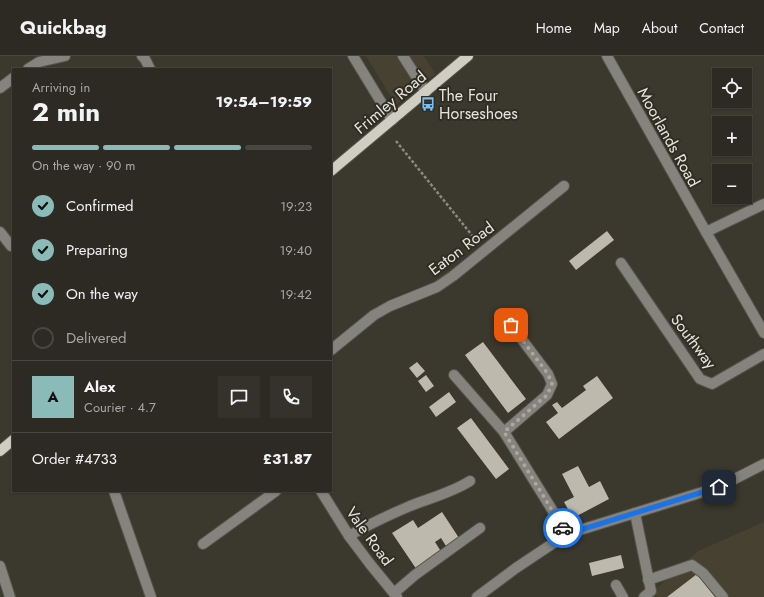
<!DOCTYPE html>
<html lang="en">
<head>
<meta charset="utf-8">
<style>
  body { margin:0; font-family:Jost,sans-serif; background:#34322a; color:#f1f3f6; height:100vh; display:flex; flex-direction:column; font-size:15px; white-space:nowrap }
  * { box-sizing:border-box; margin:0 }
  p { font-size:13px; color:#a6a7a5 }
  .icon { flex:none; width:22px; height:22px; fill:none; stroke:currentColor; stroke-width:2; stroke-linecap:round; stroke-linejoin:round }
  .map { position:relative; flex:1; overflow:hidden }
  .details { position:absolute; left:12px; top:12px; width:320px; height:424px; display:flex; flex-direction:column; background:#2c2a22; border-radius:0px; box-shadow:0 1px 3px #0004,0 0 0 1px #484640 }
  .details>* { flex:none }
  .controls { position:absolute; left:712px; top:12px; display:grid; gap:8px }
  .controls a { display:grid; place-items:center; width:40px; height:40px; border-radius:0px; background:#2c2a22; box-shadow:0 1px 3px #0004,0 0 0 1px #484640; font-size:20px }
  .pin { position:absolute; display:grid; place-items:center; width:34px; height:34px; color:#fff; margin:-17px; border-radius:8px; box-shadow:0 2px 6px #0006 }
  .courier { position:absolute; display:grid; place-items:center; width:40px; height:40px; margin:-20px; border:3px solid #1a73e8; border-radius:50%; background:#fff; color:#222; box-shadow:0 1px 5px #0007 }
  .summary em { font-style:normal; font-weight:700 }
  .summary div { display:flex; flex-direction:column-reverse }
  .summary { display:flex; align-items:center; justify-content:space-between; height:68px; padding:0 20px }
  h1 { font-size:26px; font-weight:700; line-height:30px }
  .bar { display:grid; grid-template-columns:repeat(4,1fr); gap:6px 4px; align-content:center; height:48px; padding:0 20px }
  .bar i { height:5px; border-radius:3px; background:#484640 }
  .bar .current { background:#8bbbb9 }
  .bar p { grid-column:span 4 }
  .line { display:flex; align-items:center; gap:10px; padding:0 20px; border-top:1px solid #484640 }
  .line div { flex:1 }
  .round { display:grid; place-items:center; flex:none; width:42px; height:42px; border-radius:0px; background:#34322a }
  ol { padding:0 20px; list-style:none }
  li { display:flex; align-items:center; gap:12px; height:44px }
  li p { margin-inline-start:auto }
  li .icon { padding:4px; border-radius:50%; background:#8bbbb9; color:#111; stroke-width:4 }
  li:last-child { color:#a6a7a5 }
  li i { width:22px; height:22px; border:2px solid #484640; border-radius:50% }
  header { display:flex; align-items:center; gap:24px; box-sizing:border-box; height:56px; padding:0 20px; background:#2c2a22; border-bottom:1px solid #484640 }
  header strong { font-size:19px }
  nav { display:flex; gap:22px; margin-inline-start:auto; font-size:14px }
  .map>svg:first-child { display:block }
</style>
</head>
<body>
<header>
<strong>Quickbag</strong>
<nav><a>Home</a><a>Map</a><a>About</a><a>Contact</a></nav>
</header>
<div class="map">
<svg width="764" height="541" viewBox="0 0 764 541">
  <rect width="100%" height="100%" fill="#3b382d"/>
  <g fill="#464130">
    <polygon points="366,0 424,0 435,18 396,49"/>
    <polygon points="764,466 764,541 647,541 698,495"/>
  </g>
  <g fill="#bdb9ac">
    <polygon points="607,175 614,184 576,214 569,205"/>
    <polygon points="483,286 526,343 508,357 465,299"/>
    <polygon points="417,306 425,315 417,322 409,312"/>
    <polygon points="426,319 434,330 426,336 418,325"/>
    <polygon points="597,320 613,342 559,383 546,366 558,357 552,349 557,346 562,352 586,334 583,330"/>
    <polygon points="449,336 456,346 436,361 429,351"/>
    <polygon points="471,362 509,413 496,423 457,372"/>
    <polygon points="578,410 589,431 600,425 609,443 573,462 564,446 574,441 562,418"/>
    <polygon points="442,456 459,482 446,490 441,482 435,486 442,497 417,514 392,477 413,464 418,472"/>
    <polygon points="621,499 624,512 592,520 589,507"/>
    <polygon points="697,518 715,541 667,541"/>
  </g>
  <g fill="none" stroke-linecap="round" stroke-linejoin="round">
    <defs>
      <g id="minor">
        <polyline points="142,0 145,3 150,13"/>
        <polyline points="353,0 392,64"/>
        <polyline points="403,0 426,36"/>
        <polyline points="607,0 706,176 764,277"/>
        <polyline points="28,13 39,6 65,0"/>
        <polyline points="0,32 13,22"/>
        <polyline points="0,176 11,190"/>
        <polyline points="706,176 764,148"/>
        <polyline points="621,207 700,323 712,328 764,298"/>
        <polyline points="331,294 374,259 390,250 437,231 453,220 564,130"/>
        <polyline points="454,319 504,376 567,478"/>
        <polyline points="504,376 547,339 552,328 548,318 511,269"/>
        <polyline points="114,435 151,541"/>
        <polyline points="321,435 349,480 370,508 397,541"/>
        <polyline points="635,457 651,535 644,541"/>
        <path d="M349 480C369 468 389 459 410 450 430 442 451 437 470 425"/>
        <polyline points="203,488 276,435"/>
        <polyline points="0,510 10,541"/>
        <polyline points="648,524 692,509 703,517 723,541"/>
        <polyline points="616,529 623,541"/>
        <polyline points="394,537 415,519 480,472"/>
        <polyline points="477,541 516,512 567,478 719,431 764,408"/>
      </g>
      <g id="major">
        <polyline points="331,115 468,0"/>
        <polyline points="0,395 13,384"/>
      </g>
    </defs>
    <use href="#minor" stroke="#565449" stroke-width="12"/>
    <use href="#major" stroke="#565449" stroke-width="12"/>
    <polyline stroke="#8c8980" stroke-width="2.5" stroke-dasharray="3 2" stroke-linecap="butt" points="396,85 479,188"/>
    <use href="#minor" stroke="#84837d" stroke-width="10"/>
    <use href="#major" stroke="#d0cdc2" stroke-width="10"/>
  </g>
  <g fill="none" stroke-linecap="round" stroke-linejoin="round">
    <polyline stroke="#aaa89f" stroke-width="4" stroke-dasharray="0 7.2" points="511,269 548,318 552,328 547,339 504,376 563,472"/>
    <polyline stroke="#1a73e8" stroke-width="5" points="563,472 567,478 719,431"/>
  </g>
  <defs>
    <symbol id="bus-bare" viewBox="-9 -9 18 18"><path d="M-5-6H5V4H4V6H2V4H-2V6H-4V4H-5ZM-3.5-4V0h7V-4ZM-3.5 1.2v1.5H-2V1.2ZM2 1.2v1.5H3.5V1.2Z" fill="#78bff7" stroke="#302d23" stroke-width="2.5" paint-order="stroke"/></symbol>
  </defs>
  <g fill-rule="evenodd">
    <use href="#bus-bare" x="418" y="38" width="20" height="20"/>
  </g>
  <g text-anchor="middle" stroke-width="4" stroke-linejoin="round" paint-order="stroke">
    <g font-size="16" fill="#e6e4dd" stroke="#302d23" text-anchor="start">
      <text x="439" y="45">The Four<tspan x="439" dy="18">Horseshoes</tspan></text>
    </g>
    <g font-size="16" fill="#e6e4dd" stroke="#302d23">
      <text transform="translate(390 46) rotate(-40)" y="6">Frimley Road</text>
      <text transform="translate(669 81) rotate(61)" y="6">Moorlands Road</text>
      <text transform="translate(461 192) rotate(-37)" y="6">Eaton Road</text>
      <text transform="translate(694 285) rotate(53)" y="6">Southway</text>
      <text transform="translate(370 480) rotate(54)" y="6">Vale Road</text>
    </g>
  </g>
</svg>
<div class="controls">
<a><svg class="icon" aria-label="locate" viewBox="0 0 24 24"><circle cx="12" cy="12" r="6"/><path d="M12 2v4M12 18v4M2 12h4M18 12h4"/></svg></a>
<a>+</a>
<a>−</a>
</div>
<div class="pin" style="left:511px;top:269px;background:#ea580c"><svg class="icon" aria-label="bag" viewBox="0 0 24 24"><path d="M5 8h14l-1 12H6zM9 8a3 3 0 0 1 6 0"/></svg></div>
<div class="pin" style="left:719px;top:431px;background:#1f2937"><svg class="icon" aria-label="home" viewBox="0 0 24 24"><path d="M3 11l9-7 9 7M6 9v11h12V9"/></svg></div>
<div class="courier" style="left:563px;top:472px"><svg class="icon" aria-label="car" viewBox="0 0 24 24"><path d="M5 17H2v-5l4-1 3-4h7l3 4 3 1v5h-3M9 17h6M6 11h13"/><circle cx="7" cy="17" r="2"/><circle cx="17" cy="17" r="2"/></svg></div>
<section class="details">
<div class="summary"><div><h1>2 min</h1><p>Arriving in</p></div><em>19:54–19:59</em></div>
<div class="bar"><i class="current"></i><i class="current"></i><i class="current"></i><i></i><p>On the way · 90 m</p></div>
<ol>
<li><svg class="icon" aria-label="check" viewBox="0 0 24 24"><path d="M5 12l5 5 9-10"/></svg>Confirmed<p>19:23</p></li>
<li><svg class="icon" aria-label="check" viewBox="0 0 24 24"><path d="M5 12l5 5 9-10"/></svg>Preparing<p>19:40</p></li>
<li><svg class="icon" aria-label="check" viewBox="0 0 24 24"><path d="M5 12l5 5 9-10"/></svg>On the way<p>19:42</p></li>
<li><i></i>Delivered</li>
</ol>
<div class="line" style="height:72px"><b class="round" style="background:#8bbbb9;color:#111">A</b><div><b>Alex</b><p>Courier · 4.7</p></div><a class="round"><svg class="icon" aria-label="chat" viewBox="0 0 24 24"><path d="M4 5h16v11H9l-5 4z"/></svg></a><a class="round"><svg class="icon" aria-label="phone" viewBox="0 0 24 24"><path d="M5 4h4l2 5-3 2q2 4 5 5l2-3 5 2v4C11 20 4 13 5 4z"/></svg></a></div>
<div class="line" style="height:52px"><div>Order #4733</div><b>£31.87</b></div>
</section>
</div>
</body>
</html>
